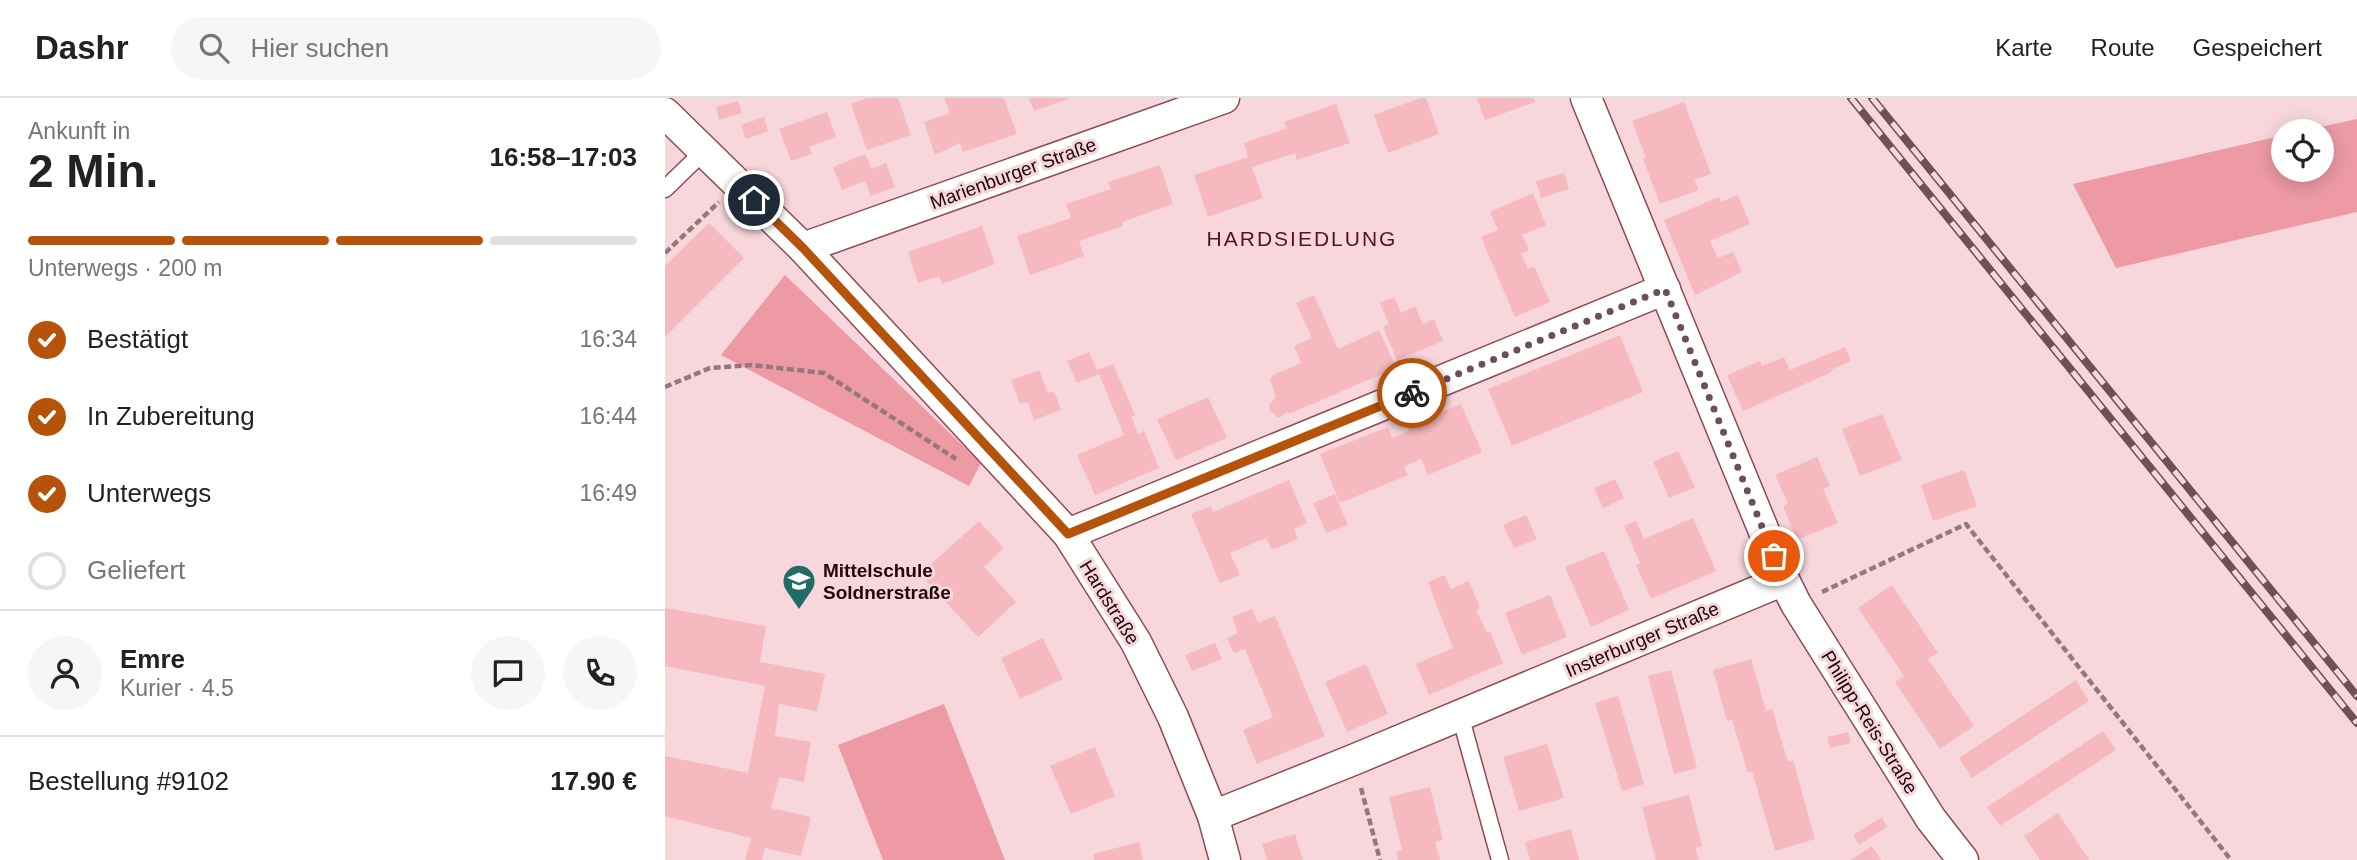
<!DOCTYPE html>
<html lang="de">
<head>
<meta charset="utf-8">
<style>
  body { margin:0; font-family:Helvetica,sans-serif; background:#f6f6f6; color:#222; height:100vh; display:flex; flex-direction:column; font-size:26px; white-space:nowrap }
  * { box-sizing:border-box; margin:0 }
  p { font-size:23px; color:#767676 }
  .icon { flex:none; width:38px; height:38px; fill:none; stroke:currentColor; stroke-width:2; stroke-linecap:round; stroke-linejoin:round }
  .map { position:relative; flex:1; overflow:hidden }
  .side { display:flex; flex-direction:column; background:#fff; width:665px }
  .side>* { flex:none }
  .fabs { position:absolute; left:1606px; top:21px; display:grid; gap:14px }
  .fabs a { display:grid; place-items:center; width:63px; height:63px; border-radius:50%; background:#fff; box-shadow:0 4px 18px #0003; font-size:35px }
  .pin { position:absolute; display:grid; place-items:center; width:60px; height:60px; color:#fff; margin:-30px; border:4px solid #fff; border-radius:50%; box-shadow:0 2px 7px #0007 }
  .courier { position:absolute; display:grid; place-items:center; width:70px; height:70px; margin:-35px; border:5px solid #b45309; border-radius:50%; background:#fff; color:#222; box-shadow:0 2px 9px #0007 }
  .headline em { font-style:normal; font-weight:700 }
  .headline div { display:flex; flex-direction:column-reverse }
  .headline { display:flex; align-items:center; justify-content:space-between; height:119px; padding:0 28px }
  h1 { font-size:46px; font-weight:700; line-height:52px }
  .bar { display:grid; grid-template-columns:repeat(4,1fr); gap:10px 7px; align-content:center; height:84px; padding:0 28px }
  .bar i { height:9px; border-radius:5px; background:#e0e0e0 }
  .bar .active { background:#b45309 }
  .bar p { grid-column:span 4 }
  .line { display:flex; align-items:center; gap:18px; padding:0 28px; border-top:2px solid #e0e0e0 }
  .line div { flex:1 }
  .round { display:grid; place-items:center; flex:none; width:74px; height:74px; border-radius:37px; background:#f6f6f6 }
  ol { padding:0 28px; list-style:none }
  li { display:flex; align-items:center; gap:21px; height:77px }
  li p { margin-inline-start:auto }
  li .icon { padding:7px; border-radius:50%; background:#b45309; color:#fff; stroke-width:4 }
  li:last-child { color:#767676 }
  li i { width:38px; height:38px; border:4px solid #e0e0e0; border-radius:50% }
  header { display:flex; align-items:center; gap:42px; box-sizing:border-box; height:98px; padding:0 35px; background:#fff; border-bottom:2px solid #e0e0e0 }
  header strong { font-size:33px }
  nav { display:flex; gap:38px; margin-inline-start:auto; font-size:24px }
  .search { width:490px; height:63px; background:#f6f6f6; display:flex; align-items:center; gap:18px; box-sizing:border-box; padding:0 24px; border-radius:38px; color:#767676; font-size:26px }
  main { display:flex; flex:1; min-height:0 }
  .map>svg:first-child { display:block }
</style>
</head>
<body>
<header>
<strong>Dashr</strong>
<div class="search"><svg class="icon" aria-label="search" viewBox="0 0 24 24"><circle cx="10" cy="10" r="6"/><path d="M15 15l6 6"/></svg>Hier suchen</div>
<nav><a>Karte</a><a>Route</a><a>Gespeichert</a></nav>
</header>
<main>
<section class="side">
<div class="headline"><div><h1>2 Min.</h1><p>Ankunft in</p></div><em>16:58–17:03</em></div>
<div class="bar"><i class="active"></i><i class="active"></i><i class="active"></i><i></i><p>Unterwegs · 200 m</p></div>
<ol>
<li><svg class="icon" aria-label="check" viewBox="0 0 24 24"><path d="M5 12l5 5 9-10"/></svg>Bestätigt<p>16:34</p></li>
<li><svg class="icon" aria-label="check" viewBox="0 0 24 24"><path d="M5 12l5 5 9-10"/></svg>In Zubereitung<p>16:44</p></li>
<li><svg class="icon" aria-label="check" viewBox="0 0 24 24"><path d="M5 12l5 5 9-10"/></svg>Unterwegs<p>16:49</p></li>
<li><i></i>Geliefert</li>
</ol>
<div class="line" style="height:126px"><a class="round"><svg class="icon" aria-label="person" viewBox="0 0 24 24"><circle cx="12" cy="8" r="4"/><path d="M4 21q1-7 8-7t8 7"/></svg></a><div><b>Emre</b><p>Kurier · 4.5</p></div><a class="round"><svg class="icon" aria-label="chat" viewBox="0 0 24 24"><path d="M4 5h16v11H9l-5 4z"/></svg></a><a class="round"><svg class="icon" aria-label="phone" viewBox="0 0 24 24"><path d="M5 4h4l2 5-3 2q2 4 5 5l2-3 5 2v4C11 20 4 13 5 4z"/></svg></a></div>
<div class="line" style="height:91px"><div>Bestellung #9102</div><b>17.90 €</b></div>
</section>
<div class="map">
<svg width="1692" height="762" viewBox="0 0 1692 762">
  <rect width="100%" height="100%" fill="#f7d7db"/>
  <g fill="#ed9aa5">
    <polygon points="1692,21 1692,114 1451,170 1408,86 1619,37 1619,72 1657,72 1657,33 1637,33"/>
    <polygon points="120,177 316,365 304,388 56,257"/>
    <polygon points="279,606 340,762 218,762 173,647"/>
  </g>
  <g fill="#f6b9bf">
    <polygon points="202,0 233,0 246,37 202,52 186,6"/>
    <polygon points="279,0 339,0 352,36 298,54 295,45 270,57 259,24 285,15"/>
    <polygon points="364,0 406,0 369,13"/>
    <polygon points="755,0 761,0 774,36 723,55 709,17"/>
    <polygon points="812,0 869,0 870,4 820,22"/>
    <polygon points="73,3 77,15 54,22 51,9"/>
    <polygon points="1019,4 1046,76 1029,82 1034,92 995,106 978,61 981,60 967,23"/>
    <polygon points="671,6 685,45 632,62 630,55 587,69 598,100 543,119 529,77 583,59 579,45 622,30 619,24"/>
    <polygon points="162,14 171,39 144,49 147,56 126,63 114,31"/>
    <polygon points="99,19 103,33 81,41 76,27"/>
    <polygon points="200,56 207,71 221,65 230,89 206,98 200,83 177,92 168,69"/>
    <polygon points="495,67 508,106 457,124 458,128 414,143 419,158 365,177 352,138 406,120 401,106 446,91 443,84"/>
    <polygon points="899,75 904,91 876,100 871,83"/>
    <polygon points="868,95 881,127 857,137 864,152 856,156 863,171 869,168 885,204 850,219 816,139 833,132 825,114"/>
    <polygon points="1073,97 1085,126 1045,143 1053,160 1068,154 1077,174 1030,197 999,122 1054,99 1056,104"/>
    <polygon points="44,125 79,160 0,239 0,168"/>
    <polygon points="317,128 330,166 277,186 274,178 253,185 243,154"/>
    <polygon points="649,197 673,251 714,232 731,270 624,316 623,313 616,319 612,319 605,312 604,307 611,299 605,282 608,277 636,265 629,248 647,240 631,205"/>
    <polygon points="729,199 736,215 750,208 758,226 769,221 778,243 732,262 718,229 724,226 715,205"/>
    <polygon points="955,237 978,294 847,348 823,291"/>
    <polygon points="1180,249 1186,263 1166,272 1167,274 1078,313 1062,277 1095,263 1097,268 1119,259 1125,272"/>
    <polygon points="424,254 432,272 448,266 470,317 466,318 473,336 479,333 494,370 430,397 412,357 459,337 434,276 412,285 402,263"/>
    <polygon points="374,272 383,295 389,293 396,312 369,322 363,304 355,306 346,282"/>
    <polygon points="543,299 562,340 511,362 492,321"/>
    <polygon points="796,306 817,354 763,377 756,361 739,369 743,377 675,405 655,356 723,329 727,340 744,333 742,329"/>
    <polygon points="1217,316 1237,362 1195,378 1177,331"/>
    <polygon points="1013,353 1030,389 1004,400 988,364"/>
    <polygon points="1152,359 1165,388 1158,391 1173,425 1132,442 1118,408 1123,406 1110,377"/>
    <polygon points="1299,372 1312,408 1268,423 1256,387"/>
    <polygon points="950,381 959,400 938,410 929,390"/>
    <polygon points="624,382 642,425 629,431 633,441 607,452 601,440 565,455 575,477 555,485 526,416 546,408 548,414"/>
    <polygon points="670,396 683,427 661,435 648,405"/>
    <polygon points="861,417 872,441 849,450 838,427"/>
    <polygon points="1028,420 1051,473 986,501 971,467 975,465 959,428 971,423 979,441"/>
    <polygon points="314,423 339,450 319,469 351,504 313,539 255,476"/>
    <polygon points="939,453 964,512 926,529 900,469"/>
    <polygon points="780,477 786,491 804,483 815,510 811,512 822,535 825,533 838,565 764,597 751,566 788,550 763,484"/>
    <polygon points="1227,487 1273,555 1263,561 1309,628 1275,651 1230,584 1239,578 1193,510"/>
    <polygon points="885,497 902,539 857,557 840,515"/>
    <polygon points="0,510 101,528 95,564 160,576 152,613 114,606 110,638 146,644 139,684 114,679 106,710 146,719 136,758 100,750 97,762 80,762 86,740 0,718 0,658 83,675 100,588 0,568"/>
    <polygon points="587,511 593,525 610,518 660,638 592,666 578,632 608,619 580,551 569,555 562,540 573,535 567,519"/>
    <polygon points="378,540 398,581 355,601 336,560"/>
    <polygon points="550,545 557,561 527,573 520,557"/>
    <polygon points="1086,561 1101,613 1107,611 1123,664 1128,662 1150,741 1110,753 1087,673 1083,675 1067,622 1062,623 1048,572"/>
    <polygon points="701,566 723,616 682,634 660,584"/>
    <polygon points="1006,572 1032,670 1009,676 983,578"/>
    <polygon points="1411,582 1424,603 1307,680 1294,660"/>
    <polygon points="953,598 979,686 957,693 930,605"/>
    <polygon points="1438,633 1451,652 1335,728 1322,709"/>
    <polygon points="1183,634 1186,645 1165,650 1162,639"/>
    <polygon points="882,646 899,700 854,713 838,659"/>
    <polygon points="430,649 450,698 406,716 385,668"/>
    <polygon points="765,689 778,742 770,744 775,762 733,762 731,754 737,752 724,699"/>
    <polygon points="1024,697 1037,748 1030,749 1034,762 991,762 977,709"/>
    <polygon points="1393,715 1423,760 1424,762 1375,762 1359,738"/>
    <polygon points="1217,719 1222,729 1194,747 1188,737"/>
    <polygon points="906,731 914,762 865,762 860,744"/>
    <polygon points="630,736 638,762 602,762 597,746"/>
    <polygon points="474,744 478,762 429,762 428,756"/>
    <polygon points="1207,748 1216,762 1185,762"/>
  </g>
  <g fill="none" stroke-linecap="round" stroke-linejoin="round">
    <defs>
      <g id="lane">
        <polyline points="0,91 39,53"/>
        <polyline points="795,617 835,762"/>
      </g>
      <g id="street">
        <polyline points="921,0 1119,482 1131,506 1266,721 1298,762"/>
        <polyline points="0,15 138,150 403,436 471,544 508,619 548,718 560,762"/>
        <polyline points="138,150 559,0"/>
        <polyline points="403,436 1000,191"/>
        <polyline points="548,718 688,662 1119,482"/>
      </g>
    </defs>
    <use href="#lane" stroke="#8d4b55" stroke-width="19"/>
    <use href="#street" stroke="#8d4b55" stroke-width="33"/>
    <g stroke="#95787d" stroke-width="4.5" stroke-dasharray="7 3.5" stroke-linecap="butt">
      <polyline points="0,155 54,104"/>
      <polyline points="0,289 45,270 87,267 159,275 291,361"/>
      <polyline points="1157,494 1301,426 1566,762"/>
      <polyline points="696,690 715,762"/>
    </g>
    <use href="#lane" stroke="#fff" stroke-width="16"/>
    <use href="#street" stroke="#fff" stroke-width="30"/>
    <defs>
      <g id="rail">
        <polyline points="1186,0 1692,625"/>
        <polyline points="1207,0 1692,598"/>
      </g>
    </defs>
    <use href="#rail" stroke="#6d5156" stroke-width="8"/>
    <use href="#rail" stroke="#f7d7db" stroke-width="5" stroke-dasharray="16" stroke-linecap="butt"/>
  </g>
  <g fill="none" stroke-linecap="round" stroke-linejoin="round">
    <polyline stroke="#6c5054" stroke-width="7" stroke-dasharray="0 12.6" points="747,295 1000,191 1109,458"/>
    <polyline stroke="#b45309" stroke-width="9" points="89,102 138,150 403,436 747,295"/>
  </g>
  <defs>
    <symbol id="school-pin" viewBox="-11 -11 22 30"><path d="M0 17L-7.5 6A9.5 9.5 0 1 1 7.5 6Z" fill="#216c69" stroke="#f7d7db"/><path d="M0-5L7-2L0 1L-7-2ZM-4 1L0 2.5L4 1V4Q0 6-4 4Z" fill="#fff"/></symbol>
  </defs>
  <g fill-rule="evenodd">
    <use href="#school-pin" x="115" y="464" width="38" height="52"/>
  </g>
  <g text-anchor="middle" stroke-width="6" stroke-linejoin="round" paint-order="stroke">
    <g font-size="19" fill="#21070c" stroke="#f7d7db">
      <text transform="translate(348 75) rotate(-20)" y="7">Marienburger Straße</text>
      <text transform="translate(445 504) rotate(58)" y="7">Hardstraße</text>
      <text transform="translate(977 541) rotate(-23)" y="7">Insterburger Straße</text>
      <text transform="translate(1205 624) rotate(58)" y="7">Philipp-Reis-Straße</text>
    </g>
    <g font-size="19" font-weight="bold" fill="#21070c" stroke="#f7d7db" text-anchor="start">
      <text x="158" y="479">Mittelschule<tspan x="158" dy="22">Soldnerstraße</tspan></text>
    </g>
    <g font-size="21" letter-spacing="2" fill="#511522" stroke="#f7d7db">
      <text x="637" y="148">HARDSIEDLUNG</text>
    </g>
  </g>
</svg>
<div class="fabs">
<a><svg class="icon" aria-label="locate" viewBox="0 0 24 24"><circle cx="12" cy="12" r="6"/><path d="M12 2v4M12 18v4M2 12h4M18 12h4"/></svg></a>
</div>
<div class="pin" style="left:1109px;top:458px;background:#ea580c"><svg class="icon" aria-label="bag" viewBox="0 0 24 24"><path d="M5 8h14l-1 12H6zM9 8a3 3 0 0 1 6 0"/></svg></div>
<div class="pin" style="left:89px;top:102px;background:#1f2937"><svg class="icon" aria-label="home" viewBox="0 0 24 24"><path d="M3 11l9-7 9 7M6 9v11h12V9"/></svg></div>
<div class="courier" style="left:747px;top:295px"><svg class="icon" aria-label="bike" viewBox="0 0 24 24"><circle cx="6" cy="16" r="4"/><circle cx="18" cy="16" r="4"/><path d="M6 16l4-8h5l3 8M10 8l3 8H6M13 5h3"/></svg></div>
</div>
</main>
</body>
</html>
